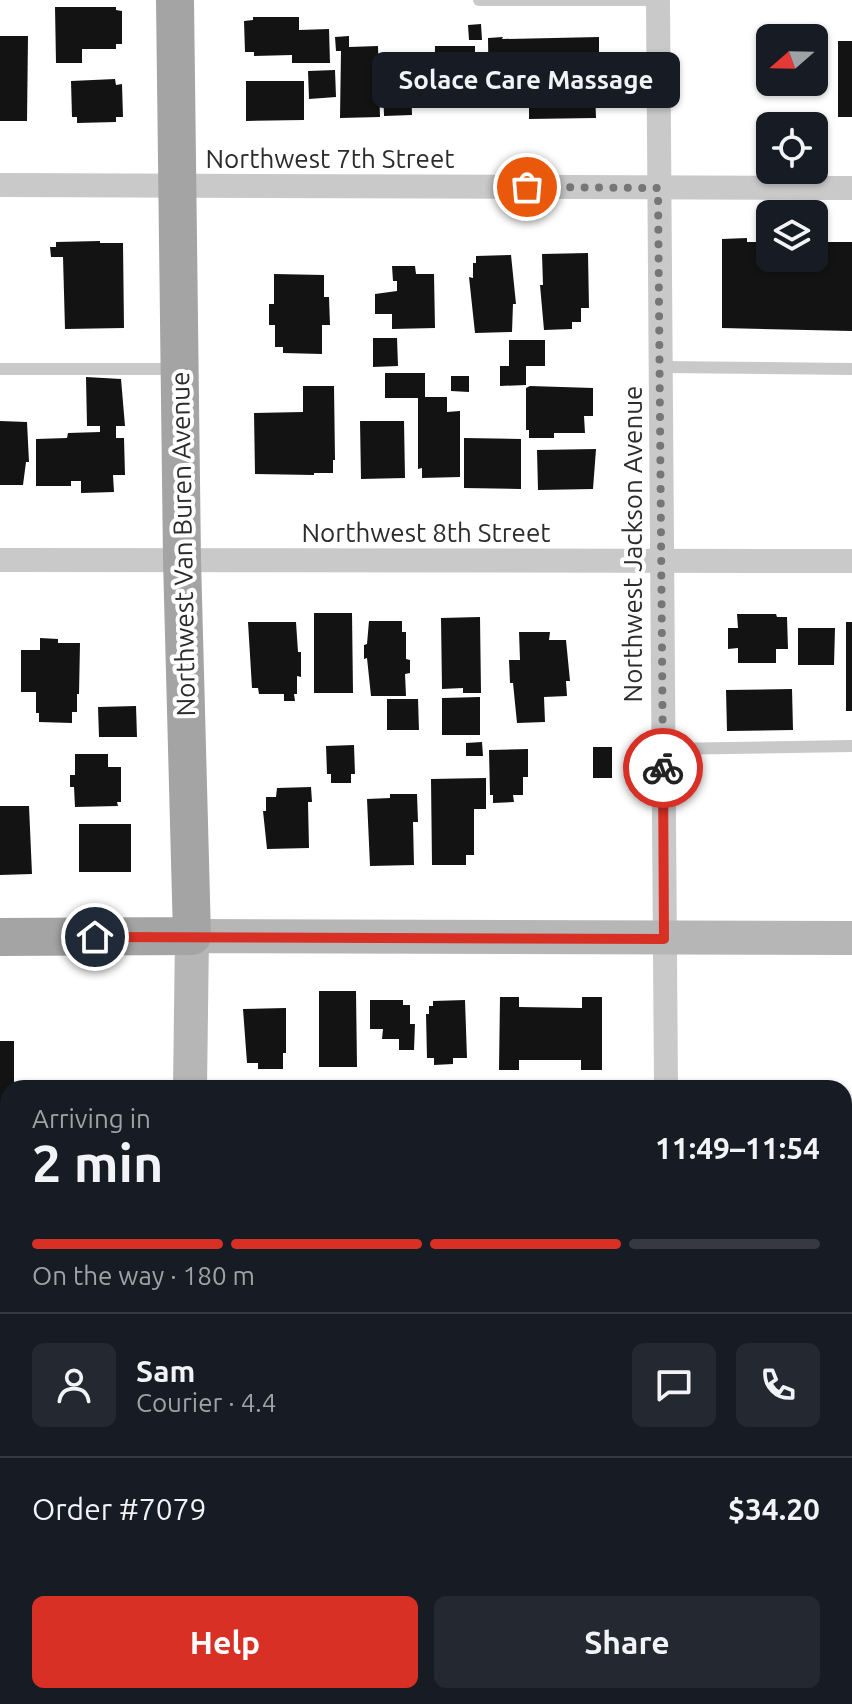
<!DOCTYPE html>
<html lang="en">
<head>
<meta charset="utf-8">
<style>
  body { margin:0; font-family:Ubuntu,sans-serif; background:#242831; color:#f1f3f6; height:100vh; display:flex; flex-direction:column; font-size:30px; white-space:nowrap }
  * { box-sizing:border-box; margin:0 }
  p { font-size:26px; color:#9ea1a6 }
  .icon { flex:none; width:44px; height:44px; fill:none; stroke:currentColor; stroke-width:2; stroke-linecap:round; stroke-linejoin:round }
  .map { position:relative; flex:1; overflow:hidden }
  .side { position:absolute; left:0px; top:1080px; width:852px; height:624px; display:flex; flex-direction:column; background:#171b24; border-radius:24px 24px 0 0; box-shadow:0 2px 6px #0004 }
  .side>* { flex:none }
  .needle { width:52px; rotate:250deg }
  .controls { position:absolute; left:756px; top:24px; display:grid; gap:16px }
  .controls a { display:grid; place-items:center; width:72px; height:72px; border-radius:12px; background:#171b24; box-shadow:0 2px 6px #0004; font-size:40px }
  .pin { position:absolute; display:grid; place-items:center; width:68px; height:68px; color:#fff; margin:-34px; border:4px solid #fff; border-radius:50%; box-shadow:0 2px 8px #0007 }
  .courier { position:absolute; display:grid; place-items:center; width:80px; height:80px; margin:-40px; border:6px solid #d93025; border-radius:50%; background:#fff; color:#222; box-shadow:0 2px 10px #0007 }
  .bubble { position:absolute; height:56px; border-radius:12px; background:#171b24; box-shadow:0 2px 6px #0004; font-size:26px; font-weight:700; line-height:56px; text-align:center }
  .head em { font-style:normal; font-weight:700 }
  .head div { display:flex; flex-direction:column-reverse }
  .head { display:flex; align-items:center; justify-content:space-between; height:136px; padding:0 32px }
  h1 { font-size:52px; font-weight:700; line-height:60px }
  .bar { display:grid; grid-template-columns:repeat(4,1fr); gap:12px 8px; align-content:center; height:96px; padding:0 32px }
  .bar i { height:10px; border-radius:6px; background:#363941 }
  .bar .on { background:#d93025 }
  .bar p { grid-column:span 4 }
  .line { display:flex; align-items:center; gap:20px; padding:0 32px; border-top:2px solid #363941 }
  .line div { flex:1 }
  .round { display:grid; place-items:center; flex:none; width:84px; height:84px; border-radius:12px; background:#242831 }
  .button { display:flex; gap:16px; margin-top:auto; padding:16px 32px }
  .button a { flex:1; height:92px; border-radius:12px; background:#d93025; color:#fff; font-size:32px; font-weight:700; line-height:92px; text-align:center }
  .button a+a { background:#242831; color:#f1f3f6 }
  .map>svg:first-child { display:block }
</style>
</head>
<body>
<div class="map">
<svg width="852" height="1704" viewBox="0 0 852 1704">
  <rect width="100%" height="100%" fill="#fff"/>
  <g fill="#131313">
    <polygon points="55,7 116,7 116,10 122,11 122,44 116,44 116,49 82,49 82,63 56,63"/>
    <polygon points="253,17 299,17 299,30 329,29 330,63 292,63 292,55 254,56 254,52 245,52 244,21 253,20"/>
    <polygon points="481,24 482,40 469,40 468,25"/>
    <polygon points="0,36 28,36 27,121 0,121"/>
    <polygon points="349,36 349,47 378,46 380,117 340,118 341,51 336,51 335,37"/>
    <polygon points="503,37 502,39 599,37 599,80 591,80 591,90 595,90 596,118 529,119 529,107 489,108 488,38"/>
    <rect x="838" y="41" width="14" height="76"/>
    <polygon points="435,46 475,46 475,56 478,55 478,108 434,108"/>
    <polygon points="335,70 336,97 309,99 308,71"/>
    <polygon points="115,79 116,85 122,84 123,117 116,117 116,122 77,123 77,117 72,117 71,81"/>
    <polygon points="246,81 304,81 304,120 246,121"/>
    <polygon points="411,83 412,115 384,116 383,84"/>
    <polygon points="747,238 747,242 770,242 770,258 814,258 814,242 852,242 852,331 722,328 722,239"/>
    <polygon points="100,241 100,243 123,243 124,328 65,329 63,257 51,257 50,247 56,247 56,242"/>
    <polygon points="588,253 589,308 581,308 581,322 572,322 572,329 544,330 540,285 543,285 542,254"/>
    <polygon points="511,255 516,304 513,304 512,332 475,333 469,277 473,278 473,263 476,263 476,256"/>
    <polygon points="392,266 415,266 416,274 434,274 435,328 392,329 392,314 375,314 375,294 397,291 397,281 393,281"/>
    <polygon points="274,274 324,275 324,297 329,297 330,325 322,325 322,354 283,353 283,347 275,347 275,325 269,325 269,304 274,304"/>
    <polygon points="373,338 397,338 398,366 373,367"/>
    <polygon points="509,340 545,340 545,366 526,366 526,385 500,386 500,366 509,366"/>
    <polygon points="385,373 425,373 425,397 447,397 447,412 460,411 460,477 422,478 422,468 418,469 418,398 385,398"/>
    <polygon points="451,376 469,376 469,392 451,391"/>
    <polygon points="86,377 121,379 125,426 116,426 116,438 124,438 125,475 113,475 114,492 81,493 81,481 71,481 71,486 36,486 36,439 67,438 68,433 100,432 100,426 87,426"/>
    <polygon points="303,386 334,386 335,460 333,460 333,473 314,473 314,475 255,474 254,413 303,412"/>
    <polygon points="530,386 593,388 593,416 584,416 585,433 554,433 554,438 529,438 529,430 526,430 526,388"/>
    <polygon points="0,421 27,422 29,462 26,462 23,485 0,485"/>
    <polygon points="360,421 404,421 405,478 361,479"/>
    <polygon points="464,438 521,439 521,489 464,488"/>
    <polygon points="596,449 593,489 538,490 537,450"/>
    <polygon points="314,613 352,613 353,693 314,693"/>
    <polygon points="737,614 776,614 777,617 787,617 788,649 776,649 776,663 738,663 738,648 728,649 728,628 738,628"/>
    <polygon points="480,617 481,693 463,693 463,688 442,689 441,618"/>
    <polygon points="369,621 402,621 402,632 406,632 406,659 410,660 410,673 405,674 406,696 371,696 367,658 364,659 364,645 367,644"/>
    <polygon points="248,622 296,622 298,652 301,652 301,677 297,676 297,694 294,694 295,701 284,701 284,694 259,694 258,688 252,688"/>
    <rect x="846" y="622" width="6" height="89"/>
    <polygon points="798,628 835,628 834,665 798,665"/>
    <polygon points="519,632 550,632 549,640 566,640 570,681 566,681 567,696 544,697 545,722 517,723 513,683 510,683 509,660 520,660"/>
    <polygon points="40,638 58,639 58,643 80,643 79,694 77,694 77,712 72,712 72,723 39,722 39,713 36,713 36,692 21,692 21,650 40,650"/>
    <polygon points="792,689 793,730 727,731 726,690"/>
    <polygon points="480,697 480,735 442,735 442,698"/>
    <polygon points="387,699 418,699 419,730 387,730"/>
    <polygon points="136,706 137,737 99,737 98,707"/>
    <polygon points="482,742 483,756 466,756 466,743"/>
    <polygon points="354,745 355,774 351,774 351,783 331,783 331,774 327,774 326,746"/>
    <rect x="593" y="747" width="19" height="31"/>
    <polygon points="528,749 528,777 523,777 523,795 513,795 514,802 493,803 493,795 490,795 489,750"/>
    <polygon points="75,754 108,754 108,767 121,767 121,802 117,802 118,806 75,807 74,787 70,787 70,775 75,775"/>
    <polygon points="486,778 486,809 474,809 474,855 466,855 466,865 432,865 431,779"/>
    <polygon points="311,787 312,802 308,802 309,848 267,849 263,811 266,811 266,797 276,797 277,788"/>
    <polygon points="390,794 417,794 418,822 413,822 414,865 370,866 367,799 390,798"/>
    <polygon points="0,806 29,806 32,874 0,875"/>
    <rect x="79" y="824" width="52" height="48"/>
    <polygon points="319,991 356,991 357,1067 319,1067"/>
    <polygon points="500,997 519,997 519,1007 582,1008 582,997 602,997 602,1070 581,1070 581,1060 519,1060 519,1070 499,1070"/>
    <polygon points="370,1000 403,1000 403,1005 410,1005 410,1024 415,1024 414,1050 399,1050 399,1039 382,1039 383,1029 370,1029"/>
    <polygon points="465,1000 467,1058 453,1058 453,1064 434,1065 434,1058 427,1058 426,1014 429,1014 429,1006 433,1006 433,1001"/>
    <polygon points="286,1008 286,1053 283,1053 283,1069 258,1069 258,1063 247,1063 243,1009"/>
    <polygon points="0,1041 14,1041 14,1088 8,1088 8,1119 0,1119"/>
  </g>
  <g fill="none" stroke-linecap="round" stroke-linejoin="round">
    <g stroke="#c9c9c9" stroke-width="12">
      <polyline points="479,0 658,0"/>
      <polyline points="660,367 852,369"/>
      <polyline points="0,369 177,369"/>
      <polyline points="663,749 852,746"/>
      <polyline points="0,1505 8,1505"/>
    </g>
    <g stroke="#c9c9c9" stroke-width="24">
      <polyline points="658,0 666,1088"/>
      <polyline points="0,185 852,188"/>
      <polyline points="0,560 852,561"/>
      <polyline points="844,1317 852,1317"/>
      <polyline points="844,1674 852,1674"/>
      <polyline points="0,1681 8,1681"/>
      <polyline points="670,1704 670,1696"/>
    </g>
    <polyline stroke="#c9c9c9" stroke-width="30" points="0,1324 8,1324"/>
    <g stroke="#b6b6b6" stroke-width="34">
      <polyline points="190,1088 192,936 852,938"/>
      <polyline points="189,1696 189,1704"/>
    </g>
    <polyline stroke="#a4a4a4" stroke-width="38" points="0,937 192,936 182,560 175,0"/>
  </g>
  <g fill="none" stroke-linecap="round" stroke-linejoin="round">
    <polyline stroke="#767676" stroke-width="8" stroke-dasharray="0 14.4" points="527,187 658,188 663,768"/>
    <polyline stroke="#d93025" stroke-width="10" points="95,937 664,939 663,768"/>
  </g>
  <g text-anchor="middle" stroke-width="8" stroke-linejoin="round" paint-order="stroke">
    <g font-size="26" fill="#2c2c2c" stroke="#fff">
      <text x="330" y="168">Northwest 7th Street</text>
      <text x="426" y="542">Northwest 8th Street</text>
      <text transform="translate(183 544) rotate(-91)" y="9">Northwest Van Buren Avenue</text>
      <text transform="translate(633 544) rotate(-90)" y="9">Northwest Jackson Avenue</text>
    </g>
  </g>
</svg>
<div class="controls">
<a><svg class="needle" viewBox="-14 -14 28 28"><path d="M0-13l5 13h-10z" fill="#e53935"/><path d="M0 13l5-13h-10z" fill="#9ea1a6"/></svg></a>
<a><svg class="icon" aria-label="locate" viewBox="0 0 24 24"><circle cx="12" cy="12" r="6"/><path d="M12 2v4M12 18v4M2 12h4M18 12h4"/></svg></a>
<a><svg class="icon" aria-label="layers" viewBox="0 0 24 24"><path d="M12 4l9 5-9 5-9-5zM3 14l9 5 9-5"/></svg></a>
</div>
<div class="pin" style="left:527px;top:187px;background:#ea580c"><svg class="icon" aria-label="bag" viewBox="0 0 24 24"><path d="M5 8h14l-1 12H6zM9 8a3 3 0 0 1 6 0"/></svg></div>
<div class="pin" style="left:95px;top:937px;background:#1f2937"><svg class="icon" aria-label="home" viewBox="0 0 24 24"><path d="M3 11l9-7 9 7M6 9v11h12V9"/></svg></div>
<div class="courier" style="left:663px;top:768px"><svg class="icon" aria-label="bike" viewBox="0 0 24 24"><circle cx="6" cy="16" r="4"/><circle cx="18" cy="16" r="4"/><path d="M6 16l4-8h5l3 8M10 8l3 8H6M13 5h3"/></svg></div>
<div class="bubble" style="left:372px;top:52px;width:308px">Solace Care Massage</div>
<section class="side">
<div class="head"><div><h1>2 min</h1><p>Arriving in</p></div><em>11:49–11:54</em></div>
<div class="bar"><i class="on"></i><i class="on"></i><i class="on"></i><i></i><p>On the way · 180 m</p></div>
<div class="line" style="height:144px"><a class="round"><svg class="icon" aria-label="person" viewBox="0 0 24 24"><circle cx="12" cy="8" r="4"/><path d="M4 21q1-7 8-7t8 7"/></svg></a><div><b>Sam</b><p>Courier · 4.4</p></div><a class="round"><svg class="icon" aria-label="chat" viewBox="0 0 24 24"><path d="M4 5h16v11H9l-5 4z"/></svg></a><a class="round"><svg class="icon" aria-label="phone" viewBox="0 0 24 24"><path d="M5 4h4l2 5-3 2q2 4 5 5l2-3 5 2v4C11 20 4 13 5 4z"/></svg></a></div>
<div class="line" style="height:104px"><div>Order #7079</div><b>$34.20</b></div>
<div class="button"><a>Help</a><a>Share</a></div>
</section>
</div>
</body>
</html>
